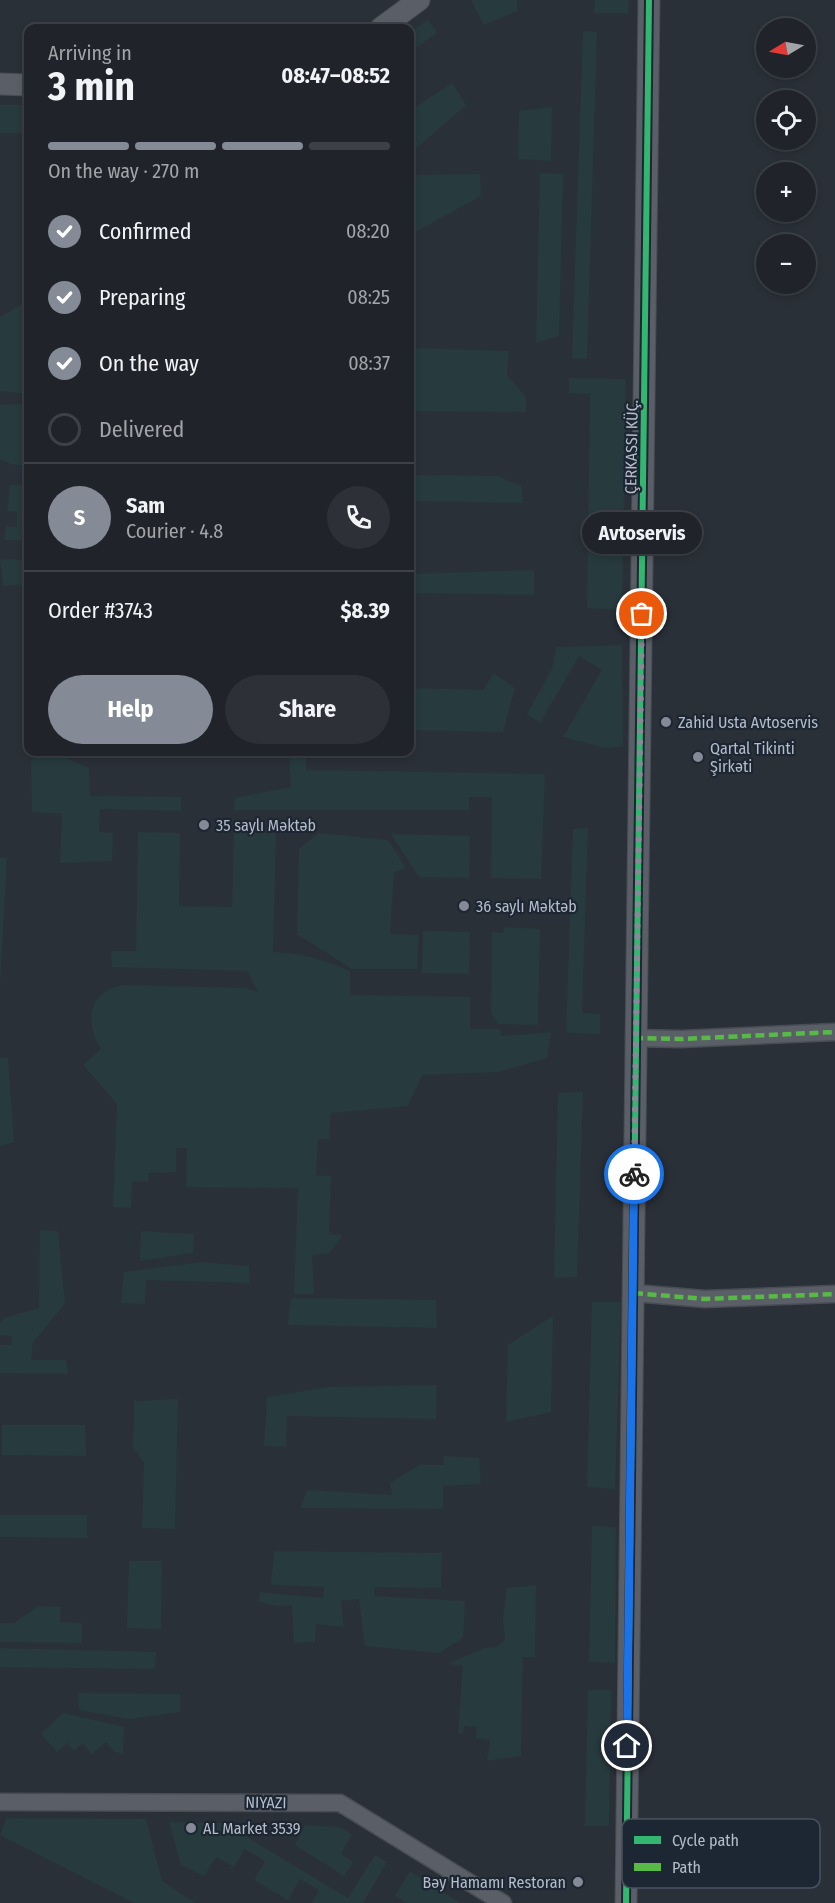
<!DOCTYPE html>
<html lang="en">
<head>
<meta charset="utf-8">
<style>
  body { margin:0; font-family:"Fira Sans Condensed",sans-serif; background:#2d3036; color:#f1f3f6; height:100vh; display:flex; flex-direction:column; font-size:22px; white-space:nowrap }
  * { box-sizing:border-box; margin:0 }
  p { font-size:20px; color:#a2a4a8 }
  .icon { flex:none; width:33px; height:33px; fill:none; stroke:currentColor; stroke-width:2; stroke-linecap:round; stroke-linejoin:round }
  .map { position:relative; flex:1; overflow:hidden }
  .panel { position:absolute; left:24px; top:24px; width:390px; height:732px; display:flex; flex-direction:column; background:#20242a; border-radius:12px; box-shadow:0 3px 9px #0003,0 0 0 2px #3d4147 }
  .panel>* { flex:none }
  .needle { width:39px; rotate:260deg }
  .fabs { position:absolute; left:756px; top:18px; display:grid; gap:12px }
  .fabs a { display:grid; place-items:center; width:60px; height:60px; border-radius:50%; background:#20242a; box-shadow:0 3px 9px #0003,0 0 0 2px #3d4147; font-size:30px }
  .pin { position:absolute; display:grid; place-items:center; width:51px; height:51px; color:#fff; margin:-26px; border:3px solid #fff; border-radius:50%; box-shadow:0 2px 6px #0007 }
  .courier { position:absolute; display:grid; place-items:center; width:60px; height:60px; margin:-30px; border:4px solid #1a73e8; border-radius:50%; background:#fff; color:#222; box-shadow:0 2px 8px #0007 }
  .bubble { position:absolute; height:42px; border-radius:21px; background:#20242a; box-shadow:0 3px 9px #0003,0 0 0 2px #3d4147; font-size:20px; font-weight:700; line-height:42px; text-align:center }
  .overview em { font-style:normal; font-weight:700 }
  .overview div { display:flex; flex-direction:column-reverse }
  .overview { display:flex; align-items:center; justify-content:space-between; height:102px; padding:0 24px }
  h1 { font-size:39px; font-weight:700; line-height:45px }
  .bar { display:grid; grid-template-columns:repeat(4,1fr); gap:9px 6px; align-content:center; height:72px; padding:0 24px }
  .bar i { height:8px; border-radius:4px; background:#3d4147 }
  .bar .active { background:#848b96 }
  .bar p { grid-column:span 4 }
  .line { display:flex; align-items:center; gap:15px; padding:0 24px; border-top:2px solid #3d4147 }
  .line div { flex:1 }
  .round { display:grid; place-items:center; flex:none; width:63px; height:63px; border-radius:32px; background:#2d3036 }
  ol { padding:0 24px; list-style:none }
  li { display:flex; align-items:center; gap:18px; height:66px }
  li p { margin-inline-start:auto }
  li .icon { padding:6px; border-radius:50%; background:#848b96; color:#fff; stroke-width:4 }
  li:last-child { color:#a2a4a8 }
  li i { width:33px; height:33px; border:3px solid #3d4147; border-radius:50% }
  .primary-button { display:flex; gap:12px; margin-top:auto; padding:12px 24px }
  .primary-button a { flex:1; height:69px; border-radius:36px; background:#848b96; color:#fff; font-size:24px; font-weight:700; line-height:69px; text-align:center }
  .primary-button a+a { background:#2d3036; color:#f1f3f6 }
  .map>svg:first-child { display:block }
</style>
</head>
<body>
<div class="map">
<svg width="835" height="1903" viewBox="0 0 835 1903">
  <rect width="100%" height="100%" fill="#2a3038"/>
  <g fill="#273a3e">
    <polygon points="471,0 517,0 517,11 484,25"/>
    <polygon points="595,0 629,0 628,13 594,13"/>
    <polygon points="428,20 437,33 410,52 410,32"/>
    <polygon points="583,31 597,32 587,359 572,358"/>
    <polygon points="452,83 466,105 410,154 410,111"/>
    <rect x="0" y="105" width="28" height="28"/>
    <polygon points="552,107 551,161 518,159 519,111"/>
    <polygon points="540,173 563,174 559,336 536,343"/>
    <polygon points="480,174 481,196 410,235 410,175"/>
    <polygon points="21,305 28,305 28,387 21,393 0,391 0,317"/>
    <polygon points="410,348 509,351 507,375 526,397 526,412 410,411"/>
    <polygon points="569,378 626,379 622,610 587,608 590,394 569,393"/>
    <polygon points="27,404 28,540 4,540 6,526 17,527 17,512 7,511 10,485 25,485 26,466 11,464 0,459 0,405"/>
    <polygon points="410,475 498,476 522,487 523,503 410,501"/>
    <polygon points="0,559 28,560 28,584 3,586"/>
    <polygon points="534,570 534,595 410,593 410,574"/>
    <polygon points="622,645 623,746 606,748 563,737 602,670 579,656 540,723 527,714 552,669 556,647"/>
    <polygon points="494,673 515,688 503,732 410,730 410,688 483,690"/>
    <polygon points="47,752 53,752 89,768 90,796 181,797 181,811 100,809 99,832 113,833 112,861 60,863 62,814 32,812 31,760"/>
    <polygon points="289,752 306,752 306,770 545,774 541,879 491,878 492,797 469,797 469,810 234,810 235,798 291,787"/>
    <polygon points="588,828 582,1013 600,1014 600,1034 566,1033 573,829"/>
    <path d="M138 832 180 833 179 906 232 907 234 832 276 833 273 952C302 953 324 960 350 971V995L470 997V1029H500L501 1036 551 1032 547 1058 498 1072 422 1075 408 1106 331 1113 329 1139H318L316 1175 331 1176 329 1234 343 1235 329 1253 312 1256 314 1294H294L298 1188 186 1187 187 1148H176V1172L149 1173 148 1182 132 1181 131 1208 113 1207 117 1104 83 1065 101 1049C84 1022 88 990 125 985L245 988 258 992 247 971 112 967 111 951H136Z"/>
    <polygon points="319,833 388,840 406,868 394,873 390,934 419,935 417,969 352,969 297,934 299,849"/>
    <polygon points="391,834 470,836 469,878 419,877"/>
    <polygon points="0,858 7,858 0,985"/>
    <polygon points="504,927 540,929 538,1025 498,1024 491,1013 492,932 503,933"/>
    <polygon points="423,931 470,932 469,974 422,973"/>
    <polygon points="0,1058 8,1058 14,1142 0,1146"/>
    <polygon points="583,1092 577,1277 554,1278 558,1093"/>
    <polygon points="40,1230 58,1231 65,1304 33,1342 31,1360 66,1360 68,1374 0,1373 0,1345 12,1345 12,1336 0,1335 0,1323 4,1318 39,1308"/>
    <polygon points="141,1231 194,1234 193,1253 140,1261"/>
    <polygon points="202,1262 249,1266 250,1283 146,1280 145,1304 121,1303 124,1272"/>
    <polygon points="291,1298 436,1300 437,1328 288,1325"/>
    <polygon points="592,1302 621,1302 615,1489 587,1487"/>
    <polygon points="553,1316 551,1412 506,1422 508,1345"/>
    <polygon points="437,1385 436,1419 287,1416 286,1447 264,1446 267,1397 328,1387"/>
    <polygon points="178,1399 175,1529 142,1528 144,1463 133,1447 134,1401"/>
    <polygon points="2,1425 85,1425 86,1456 2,1455"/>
    <polygon points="444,1456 479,1458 481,1484 443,1486 443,1509 301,1508 307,1490 392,1495 390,1483 419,1465 443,1465"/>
    <polygon points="0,1515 87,1515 87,1538 0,1537"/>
    <polygon points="592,1526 616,1527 615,1663 589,1662"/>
    <polygon points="274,1551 442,1553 441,1588 375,1587 374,1596 465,1601 463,1638 439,1653 365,1646 359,1599 341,1601 344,1627 316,1624 315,1642 294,1643 292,1605 276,1606 258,1601 260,1592 323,1598 324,1587 271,1585"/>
    <polygon points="129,1561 162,1561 161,1629 127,1628"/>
    <polygon points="536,1585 535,1657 523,1657 521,1756 487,1761 490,1740 476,1738 477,1727 464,1726 463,1734 458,1733 463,1666 448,1664 484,1648 497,1647 505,1640 503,1619 507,1588"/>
    <polygon points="39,1606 61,1607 60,1622 82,1623 82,1643 0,1642 0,1623 14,1623"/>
    <polygon points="0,1648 156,1652 155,1669 0,1667"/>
    <polygon points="588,1690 611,1690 609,1826 585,1826"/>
    <polygon points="78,1693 180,1694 180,1712 129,1719 79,1710"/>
    <polygon points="63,1713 124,1727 123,1754 115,1752 106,1742 92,1754 83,1743 74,1751 67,1743 57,1752 41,1734"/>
    <polygon points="7,1818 146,1819 162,1881 195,1903 134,1903 0,1835"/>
    <polygon points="169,1822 224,1823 348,1898 375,1855 387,1862 363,1903 312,1903 319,1890 300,1879 288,1900 254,1880 265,1861 245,1849 234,1867 216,1857 204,1876 181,1865"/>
    <polygon points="305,1825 339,1827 352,1834 341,1854 353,1862 344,1876 295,1845"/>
    <polygon points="410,1871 461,1903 407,1903 395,1896"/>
  </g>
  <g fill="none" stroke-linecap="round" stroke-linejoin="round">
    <defs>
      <g id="minor">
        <polyline points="634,1038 681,1039 835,1032"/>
        <polyline points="634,1293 705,1299 835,1294"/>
        <polyline points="0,1802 340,1803 503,1903"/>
      </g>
      <g id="tertiary">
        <polyline points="381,28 419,0"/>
        <polyline points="0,84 28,85"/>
        <path d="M626 1903C629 1269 645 634 649 0"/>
      </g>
    </defs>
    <use href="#minor" stroke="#484c53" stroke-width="19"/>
    <use href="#tertiary" stroke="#484c53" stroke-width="23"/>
    <use href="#minor" stroke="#5a5e66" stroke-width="16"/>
    <use href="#tertiary" stroke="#5a5e66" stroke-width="21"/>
    <g stroke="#58b947" stroke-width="4.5" stroke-dasharray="9 4.5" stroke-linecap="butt">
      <polyline points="634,1038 681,1039 835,1032"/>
      <polyline points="634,1293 705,1299 835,1294"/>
    </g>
    <defs>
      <path id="cycleway" d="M626 1903C629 1269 645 634 649 0"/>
    </defs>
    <use href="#cycleway" stroke="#1d2633" stroke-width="10"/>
    <use href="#cycleway" stroke="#33b770" stroke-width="6"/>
  </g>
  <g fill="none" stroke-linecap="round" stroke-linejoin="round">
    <polyline stroke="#848b96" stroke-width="6" stroke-dasharray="0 10.8" points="634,1174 642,614"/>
    <polyline stroke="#1a73e8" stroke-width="8" points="627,1746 634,1174"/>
  </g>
  <g fill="#848b96" stroke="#1d2633" stroke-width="2">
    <circle cx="666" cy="722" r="6"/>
    <circle cx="698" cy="757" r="6"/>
    <circle cx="204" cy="825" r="6"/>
    <circle cx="464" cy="906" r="6"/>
    <circle cx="191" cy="1828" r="6"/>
    <circle cx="578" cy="1882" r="6"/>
  </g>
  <g text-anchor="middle" stroke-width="4.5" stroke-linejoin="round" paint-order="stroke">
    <g font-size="16" fill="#b4bcc9" stroke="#1d2633">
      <text transform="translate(631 447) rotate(-89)" y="6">ÇERKASSI KÜÇ.</text>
      <text transform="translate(266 1802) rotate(1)" y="6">NIYAZI</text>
    </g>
    <g font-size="16" fill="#b4bcc9" stroke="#1d2633" text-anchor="start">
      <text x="678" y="728">Zahid Usta Avtoservis</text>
      <text x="710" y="754">Qartal Tikinti<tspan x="710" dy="18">Şirkәti</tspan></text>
      <text x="216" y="831">35 saylı Məktəb</text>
      <text x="476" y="912">36 saylı Məktəb</text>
      <text x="203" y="1834">AL Market 3539</text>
      <text x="566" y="1888" text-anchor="end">Bәy Hamamı Restoran</text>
    </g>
  </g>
  <rect x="622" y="1819" width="198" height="69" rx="9" fill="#1d2633" stroke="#4a5360" stroke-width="1.5"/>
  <rect x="634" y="1836" width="27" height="8" fill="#33b770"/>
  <rect x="634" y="1863" width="27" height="8" fill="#58b947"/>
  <g font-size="16" fill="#b4bcc9">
    <text x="672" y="1846">Cycle path</text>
    <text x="672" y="1873">Path</text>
  </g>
</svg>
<div class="fabs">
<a><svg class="needle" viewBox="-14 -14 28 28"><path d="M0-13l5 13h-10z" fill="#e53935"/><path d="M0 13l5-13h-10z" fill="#a2a4a8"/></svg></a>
<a><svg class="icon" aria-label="locate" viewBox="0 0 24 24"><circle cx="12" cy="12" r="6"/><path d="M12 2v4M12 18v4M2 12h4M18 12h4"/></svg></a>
<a>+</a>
<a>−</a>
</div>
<div class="pin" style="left:642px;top:614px;background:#ea580c"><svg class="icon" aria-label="bag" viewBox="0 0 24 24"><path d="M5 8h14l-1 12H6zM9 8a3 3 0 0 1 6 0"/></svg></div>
<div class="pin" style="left:627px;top:1746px;background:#1f2937"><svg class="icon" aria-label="home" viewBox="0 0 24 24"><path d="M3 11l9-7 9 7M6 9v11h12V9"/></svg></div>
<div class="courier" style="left:634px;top:1174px"><svg class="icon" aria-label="bike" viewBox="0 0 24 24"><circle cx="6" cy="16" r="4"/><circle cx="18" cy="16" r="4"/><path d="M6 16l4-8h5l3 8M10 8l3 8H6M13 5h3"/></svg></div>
<div class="bubble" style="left:582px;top:512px;width:120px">Avtoservis</div>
<section class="panel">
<div class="overview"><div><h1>3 min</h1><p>Arriving in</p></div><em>08:47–08:52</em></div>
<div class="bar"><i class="active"></i><i class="active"></i><i class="active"></i><i></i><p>On the way · 270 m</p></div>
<ol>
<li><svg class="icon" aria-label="check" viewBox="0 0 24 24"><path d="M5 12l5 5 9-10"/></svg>Confirmed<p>08:20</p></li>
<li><svg class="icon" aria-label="check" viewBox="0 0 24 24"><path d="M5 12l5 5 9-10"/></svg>Preparing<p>08:25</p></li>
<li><svg class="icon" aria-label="check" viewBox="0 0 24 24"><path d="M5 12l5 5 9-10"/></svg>On the way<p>08:37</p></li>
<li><i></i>Delivered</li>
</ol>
<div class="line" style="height:108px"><b class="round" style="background:#848b96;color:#fff">S</b><div><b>Sam</b><p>Courier · 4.8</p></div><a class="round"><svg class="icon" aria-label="phone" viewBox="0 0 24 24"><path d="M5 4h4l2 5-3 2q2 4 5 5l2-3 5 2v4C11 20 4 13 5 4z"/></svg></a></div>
<div class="line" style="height:78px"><div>Order #3743</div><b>$8.39</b></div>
<div class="primary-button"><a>Help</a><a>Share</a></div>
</section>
</div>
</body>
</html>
